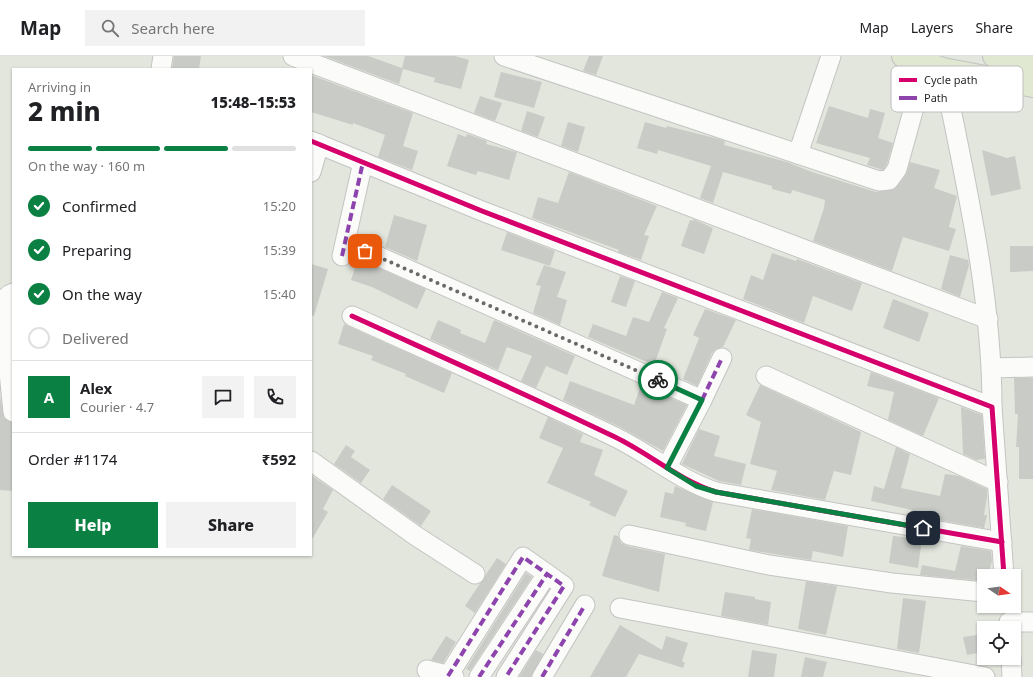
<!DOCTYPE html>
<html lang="en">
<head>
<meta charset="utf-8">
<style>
  body { margin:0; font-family:"Noto Sans",sans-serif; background:#f2f2f2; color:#202124; height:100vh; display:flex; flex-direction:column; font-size:15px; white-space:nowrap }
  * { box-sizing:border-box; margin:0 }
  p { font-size:13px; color:#757577 }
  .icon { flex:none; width:22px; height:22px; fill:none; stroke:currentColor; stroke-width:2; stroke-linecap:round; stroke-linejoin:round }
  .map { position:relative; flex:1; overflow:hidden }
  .side { position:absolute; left:12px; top:12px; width:300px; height:488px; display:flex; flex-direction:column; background:#fff; border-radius:0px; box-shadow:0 1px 3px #0004 }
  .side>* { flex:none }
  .needle { width:26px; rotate:103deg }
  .fabs { position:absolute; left:977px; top:513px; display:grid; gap:8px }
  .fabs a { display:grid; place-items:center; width:44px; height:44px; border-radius:0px; background:#fff; box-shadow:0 1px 3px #0004; font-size:20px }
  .pin { position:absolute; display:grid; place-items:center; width:34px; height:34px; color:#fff; margin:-17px; border-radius:8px; box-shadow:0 2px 6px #0006 }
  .courier { position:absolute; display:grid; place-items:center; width:40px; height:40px; margin:-20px; border:3px solid #0b8043; border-radius:50%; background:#fff; color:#222; box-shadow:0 1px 5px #0007 }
  .overview em { font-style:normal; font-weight:800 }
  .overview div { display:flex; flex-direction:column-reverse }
  .overview { display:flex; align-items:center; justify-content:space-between; height:68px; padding:0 16px }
  h1 { font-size:26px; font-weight:800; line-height:30px }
  .bar { display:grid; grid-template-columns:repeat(4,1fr); gap:6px 4px; align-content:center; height:48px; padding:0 16px }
  .bar i { height:5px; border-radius:3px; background:#e0e0e0 }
  .bar .selected { background:#0b8043 }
  .bar p { grid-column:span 4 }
  .line { display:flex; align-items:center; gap:10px; padding:0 16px; border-top:1px solid #e0e0e0 }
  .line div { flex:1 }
  .round { display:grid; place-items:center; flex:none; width:42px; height:42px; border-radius:0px; background:#f2f2f2 }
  ol { padding:0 16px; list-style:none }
  li { display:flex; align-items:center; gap:12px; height:44px }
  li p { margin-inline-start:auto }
  li .icon { padding:4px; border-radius:50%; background:#0b8043; color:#fff; stroke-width:4 }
  li:last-child { color:#757577 }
  li i { width:22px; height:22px; border:2px solid #e0e0e0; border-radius:50% }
  .cta { display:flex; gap:8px; margin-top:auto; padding:8px 16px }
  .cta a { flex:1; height:46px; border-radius:0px; background:#0b8043; color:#fff; font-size:16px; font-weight:800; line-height:46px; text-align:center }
  .cta a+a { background:#f2f2f2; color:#202124 }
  header { display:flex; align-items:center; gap:24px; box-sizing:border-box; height:56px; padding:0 20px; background:#fff; border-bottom:1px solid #e0e0e0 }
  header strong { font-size:19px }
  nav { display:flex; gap:22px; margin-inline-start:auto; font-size:14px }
  .search { width:280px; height:36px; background:#f2f2f2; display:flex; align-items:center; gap:10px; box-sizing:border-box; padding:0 14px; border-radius:0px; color:#757577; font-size:15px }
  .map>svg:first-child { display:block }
</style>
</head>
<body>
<header>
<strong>Map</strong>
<div class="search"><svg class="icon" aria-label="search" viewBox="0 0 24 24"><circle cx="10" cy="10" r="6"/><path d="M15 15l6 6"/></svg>Search here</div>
<nav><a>Map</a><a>Layers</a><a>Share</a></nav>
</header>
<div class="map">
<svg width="1033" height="621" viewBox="0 0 1033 621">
  <rect width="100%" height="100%" fill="#e2e6dd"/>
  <g fill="#c9ccc6">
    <polygon points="174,0 201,0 199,13 172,13"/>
    <polygon points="324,0 368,0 402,12 405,0 455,0 469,4 461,33 434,26 435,22 403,13 399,28"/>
    <polygon points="589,0 603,0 596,19 583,15"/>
    <polygon points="501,16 542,26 534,52 494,41"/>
    <polygon points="311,19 413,57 403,90 418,95 412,114 378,101 385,79 353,67 353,69 311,56"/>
    <polygon points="480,40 502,47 495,65 474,57"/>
    <polygon points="829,50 868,62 870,53 885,57 878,82 893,87 887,108 883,114 867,109 870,102 816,87"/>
    <polygon points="527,55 545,61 538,81 521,75"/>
    <polygon points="568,66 585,71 578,96 561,90"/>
    <polygon points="645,66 666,72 667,70 719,83 725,85 724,89 787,106 812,116 876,136 895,133 906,119 910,106 940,114 934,132 957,140 949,171 956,173 949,195 903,181 892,215 813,185 824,152 825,144 792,134 791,138 772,133 772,130 723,116 713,147 700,142 711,110 658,94 657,98 637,92"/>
    <polygon points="458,78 466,81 467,78 487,85 486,88 517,96 509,124 478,115 476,119 447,110"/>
    <polygon points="982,94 1007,102 1015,100 1021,133 991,140"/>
    <polygon points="569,116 657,150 644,179 649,180 641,204 618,196 619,194 532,162 538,141 558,147"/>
    <polygon points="394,159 427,169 417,205 385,191"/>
    <polygon points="693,163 713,172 704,198 681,190 690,164 693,165"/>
    <polygon points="507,176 555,195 550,210 501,194"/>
    <polygon points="1010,190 1033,190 1033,215 1010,216"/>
    <polygon points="772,197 796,205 797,203 862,227 852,255 813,240 804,267 743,243 751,219 763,224"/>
    <polygon points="950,199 968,204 969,209 960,241 941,233"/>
    <polygon points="358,203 426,233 417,253 372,231 351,224"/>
    <polygon points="311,208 328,213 314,260 311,259"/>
    <polygon points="544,209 566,216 557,241 567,244 560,269 533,257 541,230 536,229"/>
    <polygon points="620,220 635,225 626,251 611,246"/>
    <polygon points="662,236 678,242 664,272 667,273 654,309 588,281 593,268 626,280 633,261 649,266"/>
    <polygon points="893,243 929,257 919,286 883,272"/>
    <polygon points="705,253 736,264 723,291 716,293 712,297 697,330 683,323 699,282 693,279"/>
    <polygon points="438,264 461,274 460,277 485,287 494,264 575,300 567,319 546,310 536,332 521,325 532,300 507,291 498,314 430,283"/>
    <polygon points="344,268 452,317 444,337 405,320 406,318 371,304 373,300 338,288"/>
    <polygon points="871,316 939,342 923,380 888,364 894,336 867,330"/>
    <polygon points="1014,322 1033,322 1033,423 1019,423 1019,391 1016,391 1018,358 1015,358"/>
    <polygon points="570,325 634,349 641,329 687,349 663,395 620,371 563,344"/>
    <polygon points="760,329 861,376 851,419 834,415 825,444 771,434 777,415 750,408 761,366 746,359"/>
    <polygon points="0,340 4,362 13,367 13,435 0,434"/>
    <polygon points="961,351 982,359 985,403 976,404 963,398"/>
    <polygon points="548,361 583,378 580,386 603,394 594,419 628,435 615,461 589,449 591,446 547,427 563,392 539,382"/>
    <polygon points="699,373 720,380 714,400 746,408 741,429 719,425 682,408"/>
    <polygon points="346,389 355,395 351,401 370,414 361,427 334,408"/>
    <polygon points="896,391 910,398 901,432 940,440 945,418 959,420 987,433 987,441 984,459 987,459 984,472 911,459 912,454 871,445 874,430 884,433"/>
    <polygon points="311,419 333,434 323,453 328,456 311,485"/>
    <polygon points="392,429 431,455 421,470 383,443"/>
    <polygon points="675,430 713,446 706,475 685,470 686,467 660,461 665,436 673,438"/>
    <polygon points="752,453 848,470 843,501 813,495 811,504 749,494 751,483 746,482"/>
    <polygon points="614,479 618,480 621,487 627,490 665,498 659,536 602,520"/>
    <polygon points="893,480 922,483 918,512 889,507"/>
    <polygon points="961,490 991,495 992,505 988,520 984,520 984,525 920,519 922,509 955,515"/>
    <polygon points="497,502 506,508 475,557 465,550"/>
    <polygon points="526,517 532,521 470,615 466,613"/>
    <polygon points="806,525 837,530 826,579 798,573"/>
    <polygon points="725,536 755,541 755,543 771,546 768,569 721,560"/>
    <polygon points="903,542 926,545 919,597 897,593"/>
    <polygon points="620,569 662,594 666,580 688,587 682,605 685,607 683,612 639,598 626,621 590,621"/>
    <polygon points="984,578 984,596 967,599 963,581"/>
    <polygon points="446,580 456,586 443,607 431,604"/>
    <polygon points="536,594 543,598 531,621 519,621"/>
    <polygon points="752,594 777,598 774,621 748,621"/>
    <polygon points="805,601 827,606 823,621 801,621"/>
  </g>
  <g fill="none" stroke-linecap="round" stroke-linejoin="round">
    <defs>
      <g id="minor">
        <polyline points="293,0 988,263"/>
        <polyline points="504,0 879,125 889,124 897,113 926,8"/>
        <polyline points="161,13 163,0"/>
        <path d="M943 13C965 125 992 236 992 351"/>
        <polyline points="311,85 482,155 992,351 1004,520"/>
        <polyline points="798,98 831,0"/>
        <polyline points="311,116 319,88"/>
        <polyline points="346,186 702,344 667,411"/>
        <polyline points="342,200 363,106"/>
        <path d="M352 260C440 300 528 339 615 381 650 398 679 424 716 436L1002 486"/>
        <polyline points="992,312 1033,311"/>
        <polyline points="766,320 998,426"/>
        <polyline points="702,344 722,302"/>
        <path d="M13 356 3 256C4 247 4 240 13 237"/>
        <polyline points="311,405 416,480 475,518"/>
        <polyline points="629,479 769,509 892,527 984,536"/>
        <polyline points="620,552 985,621"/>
        <polyline points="1009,566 1033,566"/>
        <polyline points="1011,602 1012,621"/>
        <polyline points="427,614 454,621"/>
        <polyline points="448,620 523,501 564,530 506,621"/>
        <polyline points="479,621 547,518"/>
        <polyline points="542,621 585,549"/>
      </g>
      <g id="highway">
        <polyline points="903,0 943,13 1033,30"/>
        <polyline points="994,0 1033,8"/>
      </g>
    </defs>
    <use href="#minor" stroke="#c4c4c3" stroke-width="21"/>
    <use href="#highway" stroke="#c2c3c0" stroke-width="24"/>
    <use href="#minor" stroke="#fbfbfa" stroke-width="19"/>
    <use href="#highway" stroke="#e1e8d2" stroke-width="22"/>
    <g stroke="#8e44ad" stroke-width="4" stroke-dasharray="8 4" stroke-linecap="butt">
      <polyline points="342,200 363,106"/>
      <polyline points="702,344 722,302"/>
      <polyline points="448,620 523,501 564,530 506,621"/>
      <polyline points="479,621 547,518"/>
      <polyline points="542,621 585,549"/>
    </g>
    <defs>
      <g id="cycleway">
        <polyline points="311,85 482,155 992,351 1004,520"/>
        <path d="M352 260C440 300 528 339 615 381 650 398 679 424 716 436L1002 486"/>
      </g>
    </defs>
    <use href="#cycleway" stroke="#fff" stroke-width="8"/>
    <use href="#cycleway" stroke="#d6006c" stroke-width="5"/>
  </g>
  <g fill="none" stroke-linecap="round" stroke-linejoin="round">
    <polyline stroke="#696a67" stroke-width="4" stroke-dasharray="0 7.2" points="365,195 658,324"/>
    <polyline stroke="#0b8043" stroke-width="5" points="658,324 702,344 667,412 696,430 716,436 923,472"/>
  </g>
  <rect x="891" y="10" width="132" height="46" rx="6" fill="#fff" stroke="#bebebe" stroke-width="1"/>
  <rect x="899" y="22" width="18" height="4" fill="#d6006c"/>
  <rect x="899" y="40" width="18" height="4" fill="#8e44ad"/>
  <g font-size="11" fill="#282828">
    <text x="924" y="28">Cycle path</text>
    <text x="924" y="46">Path</text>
  </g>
</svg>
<div class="fabs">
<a><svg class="needle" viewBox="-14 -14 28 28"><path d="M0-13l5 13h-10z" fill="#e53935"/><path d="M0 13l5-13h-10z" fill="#757577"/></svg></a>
<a><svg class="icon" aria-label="locate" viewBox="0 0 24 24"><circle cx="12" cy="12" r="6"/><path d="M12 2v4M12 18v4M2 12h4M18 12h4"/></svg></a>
</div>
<div class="pin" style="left:365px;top:195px;background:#ea580c"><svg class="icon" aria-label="bag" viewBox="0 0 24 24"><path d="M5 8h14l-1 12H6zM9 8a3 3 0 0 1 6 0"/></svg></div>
<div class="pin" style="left:923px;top:472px;background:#1f2937"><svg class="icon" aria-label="home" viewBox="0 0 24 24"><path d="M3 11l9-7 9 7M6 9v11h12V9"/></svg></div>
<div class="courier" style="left:658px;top:324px"><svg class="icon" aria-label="bike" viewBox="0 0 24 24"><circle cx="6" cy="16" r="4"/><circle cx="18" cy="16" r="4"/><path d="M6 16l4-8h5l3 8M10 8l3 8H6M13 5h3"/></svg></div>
<section class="side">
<div class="overview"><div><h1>2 min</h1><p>Arriving in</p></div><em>15:48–15:53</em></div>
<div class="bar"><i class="selected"></i><i class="selected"></i><i class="selected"></i><i></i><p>On the way · 160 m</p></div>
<ol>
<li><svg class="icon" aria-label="check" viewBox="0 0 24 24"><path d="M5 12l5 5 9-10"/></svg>Confirmed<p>15:20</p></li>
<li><svg class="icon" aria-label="check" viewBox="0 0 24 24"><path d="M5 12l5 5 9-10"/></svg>Preparing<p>15:39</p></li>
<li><svg class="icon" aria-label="check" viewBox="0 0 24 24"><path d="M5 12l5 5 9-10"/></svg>On the way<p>15:40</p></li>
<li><i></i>Delivered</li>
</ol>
<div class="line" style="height:72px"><b class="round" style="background:#0b8043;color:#fff">A</b><div><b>Alex</b><p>Courier · 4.7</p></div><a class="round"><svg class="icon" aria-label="chat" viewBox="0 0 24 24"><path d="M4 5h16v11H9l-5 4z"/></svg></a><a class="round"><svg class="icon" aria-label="phone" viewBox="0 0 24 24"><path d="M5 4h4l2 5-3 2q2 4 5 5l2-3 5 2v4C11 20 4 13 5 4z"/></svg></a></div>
<div class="line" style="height:52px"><div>Order #1174</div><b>₹592</b></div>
<div class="cta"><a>Help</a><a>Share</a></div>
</section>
</div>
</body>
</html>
